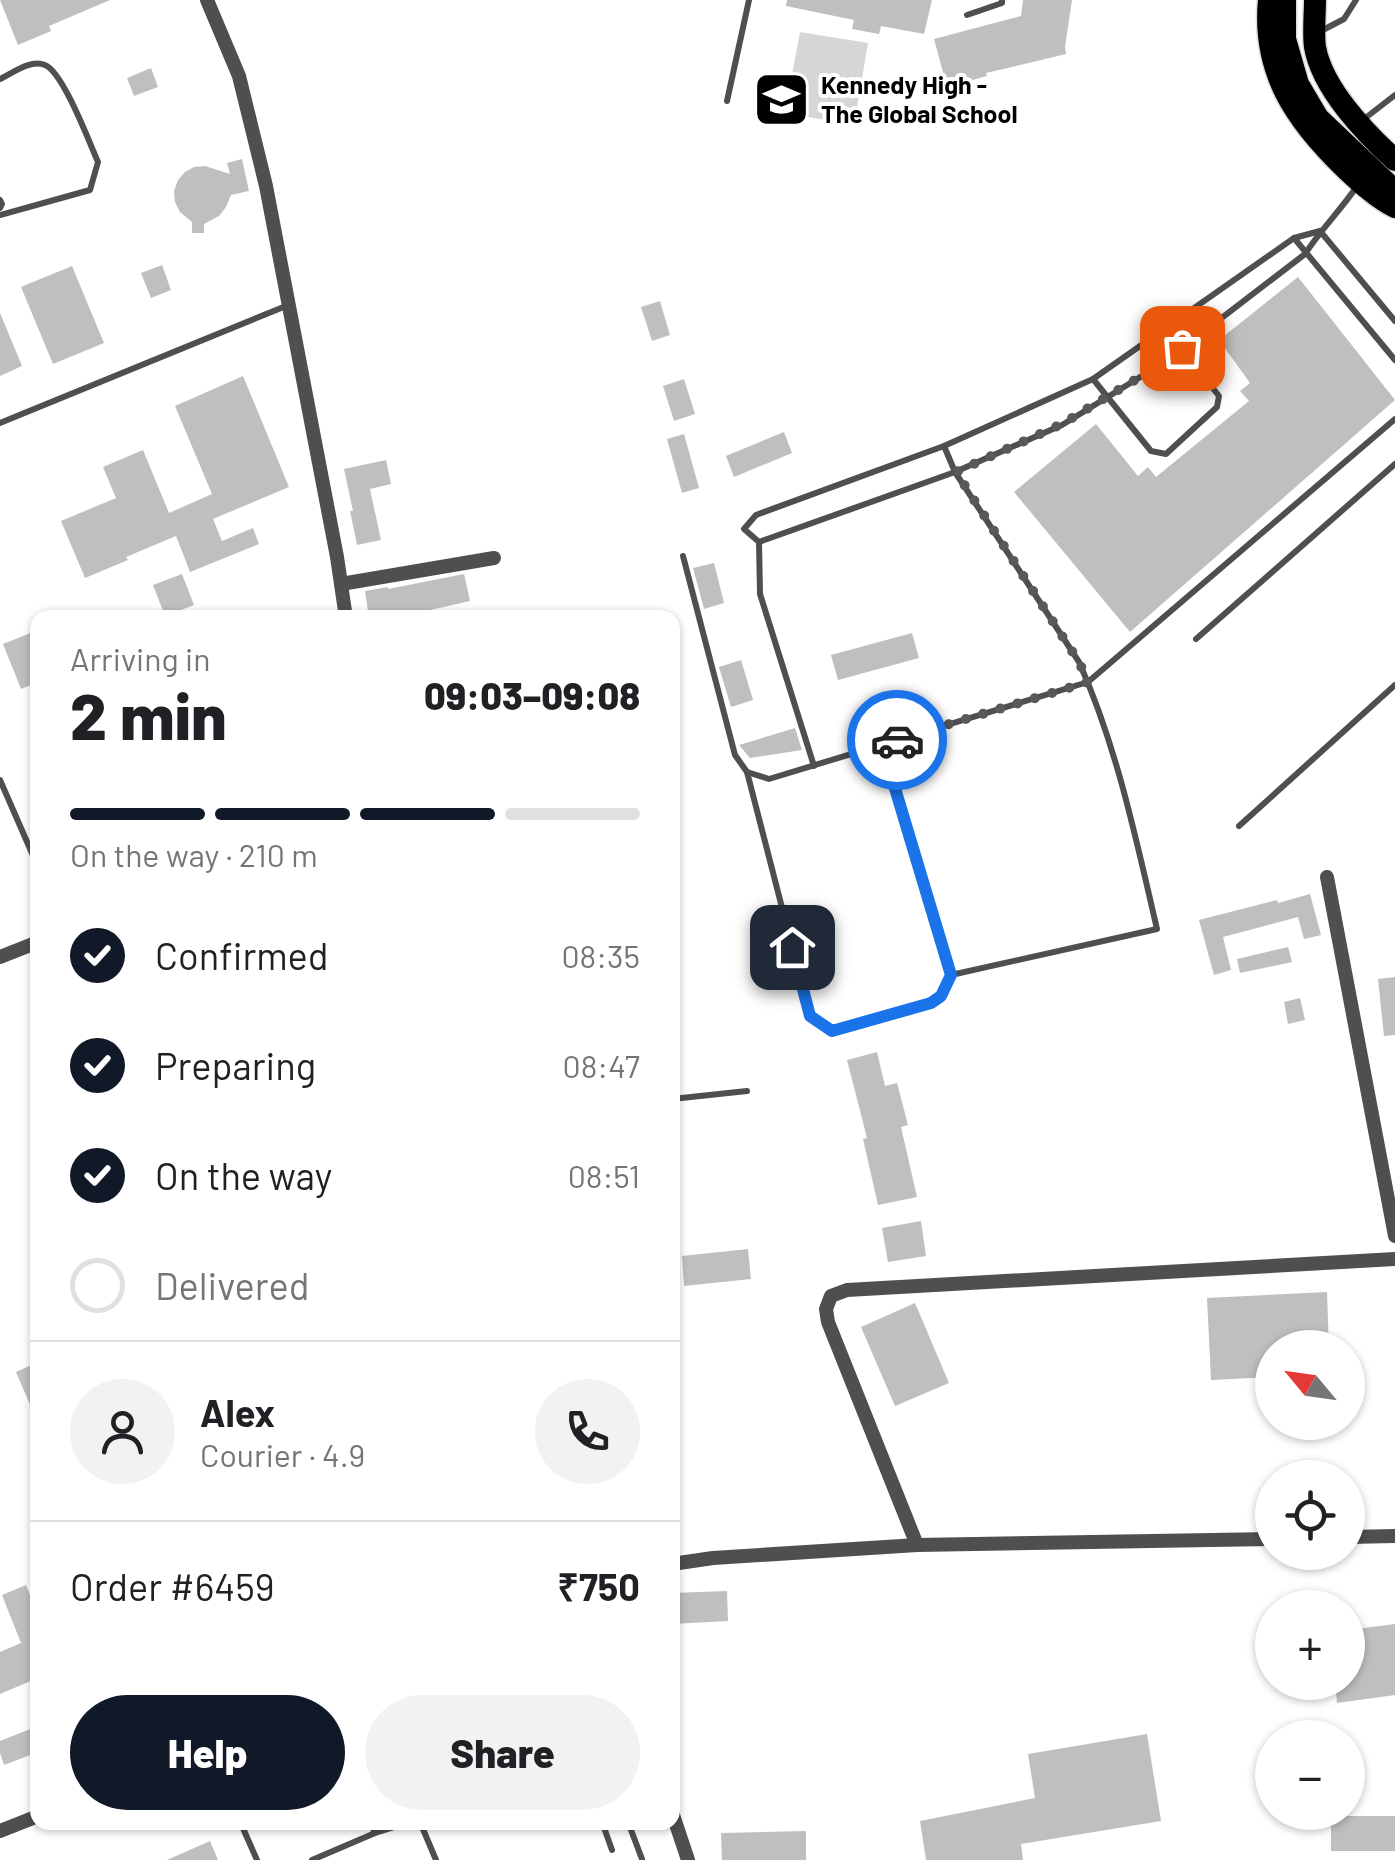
<!DOCTYPE html>
<html lang="en">
<head>
<meta charset="utf-8">
<style>
  body { margin:0; font-family:Barlow,sans-serif; background:#f2f2f2; color:#202124; height:100vh; display:flex; flex-direction:column; font-size:38px; white-space:nowrap }
  * { box-sizing:border-box; margin:0 }
  p { font-size:32px; color:#757577 }
  .icon { flex:none; width:55px; height:55px; fill:none; stroke:currentColor; stroke-width:2; stroke-linecap:round; stroke-linejoin:round }
  .map { position:relative; flex:1; overflow:hidden }
  .sheet { position:absolute; left:30px; top:610px; width:650px; height:1220px; display:flex; flex-direction:column; background:#fff; border-radius:20px; box-shadow:0 2px 8px #0004 }
  .sheet>* { flex:none }
  .needle { width:65px; rotate:299deg }
  .buttons { position:absolute; left:1255px; top:1330px; display:grid; gap:20px }
  .buttons a { display:grid; place-items:center; width:110px; height:110px; border-radius:50%; background:#fff; box-shadow:0 2px 8px #0004; font-size:50px }
  .pin { position:absolute; display:grid; place-items:center; width:85px; height:85px; color:#fff; margin:-42px; border-radius:20px; box-shadow:0 5px 15px #0006 }
  .courier { position:absolute; display:grid; place-items:center; width:100px; height:100px; margin:-50px; border:8px solid #1a73e8; border-radius:50%; background:#fff; color:#222; box-shadow:0 2px 12px #0007 }
  .summary em { font-style:normal; font-weight:800 }
  .summary div { display:flex; flex-direction:column-reverse }
  .summary { display:flex; align-items:center; justify-content:space-between; height:170px; padding:0 40px }
  h1 { font-size:65px; font-weight:800; line-height:75px }
  .bar { display:grid; grid-template-columns:repeat(4,1fr); gap:15px 10px; align-content:center; height:120px; padding:0 40px }
  .bar i { height:12px; border-radius:8px; background:#e0e0e0 }
  .bar .active { background:#111827 }
  .bar p { grid-column:span 4 }
  .line { display:flex; align-items:center; gap:25px; padding:0 40px; border-top:2px solid #e0e0e0 }
  .line div { flex:1 }
  .round { display:grid; place-items:center; flex:none; width:105px; height:105px; border-radius:52px; background:#f2f2f2 }
  ol { padding:0 40px; list-style:none }
  li { display:flex; align-items:center; gap:30px; height:110px }
  li p { margin-inline-start:auto }
  li .icon { padding:10px; border-radius:50%; background:#111827; color:#fff; stroke-width:4 }
  li:last-child { color:#757577 }
  li i { width:55px; height:55px; border:5px solid #e0e0e0; border-radius:50% }
  .cta { display:flex; gap:20px; margin-top:auto; padding:20px 40px }
  .cta a { flex:1; height:115px; border-radius:60px; background:#111827; color:#fff; font-size:40px; font-weight:800; line-height:115px; text-align:center }
  .cta a+a { background:#f2f2f2; color:#202124 }
  .map>svg:first-child { display:block }
</style>
</head>
<body>
<div class="map">
<svg width="1395" height="1860" viewBox="0 0 1395 1860">
  <rect width="100%" height="100%" fill="#fff"/>
  <polygon fill="#d6d6d6" points="800,32 868,43 854,125 785,113"/>
  <g fill="#bfbfbf">
    <polygon points="0,0 110,0 49,26 51,31 18,45"/>
    <polygon points="787,0 932,0 924,34 881,26 879,34 852,29 854,20 786,6"/>
    <polygon points="1023,0 1072,0 1065,47 1066,54 986,73 987,76 947,87 934,39 1021,16"/>
    <polygon points="151,68 158,87 134,96 127,78"/>
    <polygon points="242,159 249,191 231,195 226,207 219,216 204,224 204,233 192,233 192,222 180,212 175,202 174,191 178,180 185,172 194,167 205,166 230,174 227,163"/>
    <polygon points="162,265 171,290 151,298 141,273"/>
    <polygon points="72,266 104,343 53,364 21,287"/>
    <polygon points="1298,277 1395,400 1130,632 1014,492 1096,424 1138,476 1148,467 1156,477 1249,401 1240,391 1250,383 1219,340"/>
    <polygon points="660,301 670,335 652,341 641,307"/>
    <polygon points="0,313 22,366 0,376"/>
    <polygon points="243,376 289,487 213,519 222,541 253,528 259,544 190,572 176,536 126,557 128,560 85,578 61,521 116,498 103,467 143,450 169,513 212,494 175,406"/>
    <polygon points="684,379 695,414 674,421 663,386"/>
    <polygon points="784,432 792,453 734,477 726,456"/>
    <polygon points="684,434 699,488 682,493 667,439"/>
    <polygon points="386,460 391,484 370,489 381,540 357,545 350,511 353,511 344,469"/>
    <polygon points="714,563 724,603 704,609 693,568"/>
    <polygon points="182,574 194,605 165,616 153,585"/>
    <polygon points="464,574 470,601 395,618 369,618 365,591 388,587 388,589"/>
    <polygon points="38,630 38,682 21,689 3,644"/>
    <polygon points="912,633 919,658 838,680 831,655"/>
    <polygon points="741,660 753,700 731,707 719,667"/>
    <polygon points="795,728 802,750 750,758 739,745"/>
    <polygon points="1310,894 1321,935 1304,939 1298,917 1223,937 1231,970 1214,975 1199,920 1277,900 1278,903"/>
    <polygon points="1288,947 1292,962 1240,973 1237,959"/>
    <polygon points="1395,977 1395,1035 1384,1036 1378,979"/>
    <polygon points="1300,998 1305,1020 1288,1024 1284,1002"/>
    <polygon points="877,1052 885,1086 897,1083 908,1125 901,1127 917,1197 878,1205 863,1139 867,1138 847,1060"/>
    <polygon points="921,1221 926,1256 888,1262 882,1228"/>
    <polygon points="748,1249 751,1279 684,1286 682,1256"/>
    <polygon points="1327,1292 1329,1348 1272,1348 1272,1377 1211,1380 1207,1298"/>
    <polygon points="915,1303 949,1383 895,1406 861,1327"/>
    <polygon points="34,1364 38,1372 38,1423 16,1372"/>
    <polygon points="26,1585 38,1615 38,1678 0,1694 0,1652 21,1643 2,1595"/>
    <polygon points="727,1591 728,1621 672,1624 672,1593"/>
    <polygon points="1395,1624 1395,1695 1337,1703 1335,1682 1348,1682 1348,1630"/>
    <polygon points="38,1726 38,1752 4,1765 0,1753 0,1741"/>
    <polygon points="1147,1734 1161,1821 1021,1844 1023,1860 926,1860 920,1821 1035,1798 1028,1754"/>
    <rect x="1331" y="1816" width="64" height="35"/>
    <polygon points="806,1831 806,1860 722,1860 721,1833"/>
    <polygon points="210,1841 218,1860 167,1860"/>
  </g>
  <g fill="none" stroke-linecap="round" stroke-linejoin="round">
    <defs>
      <g id="primary">
        <path d="M1269 0C1262 72 1296 121 1346 169 1361 183 1377 198 1395 207"/>
        <polyline points="1285,0 1285,39 1298,84 1318,118 1395,191"/>
        <path d="M1315 0C1315 15 1313 32 1315 47 1322 88 1365 133 1395 160"/>
      </g>
    </defs>
    <use href="#primary" stroke="#dbdbdb" stroke-width="25"/>
    <g stroke="#4f4f4f" stroke-width="6">
      <polyline points="967,15 1002,3 1002,0"/>
      <polyline points="1321,31 1344,19 1356,0"/>
      <path d="M0 79C13 73 30 59 45 65 63 72 89 142 98 162L90 190 0 215"/>
      <polyline points="727,101 749,0"/>
      <polyline points="1364,119 1395,95"/>
      <polyline points="0,200 2,204 0,208"/>
      <polyline points="1320,231 1395,321"/>
      <polyline points="1294,238 1395,360"/>
      <polyline points="1093,379 1151,451 1166,454 1217,407 1219,396 1165,328"/>
      <polyline points="0,423 286,306"/>
      <path d="M759 542 955 472 1062 425 1163 363 1305 254C1321 229 1341 210 1357 186"/>
      <polyline points="683,556 735,755 747,772 769,779 1088,682 1395,419"/>
      <polyline points="1196,639 1395,464"/>
      <path d="M883 745 951 975 1157 929C1136 839 1117 747 1079 662L955 472 944 446"/>
      <polyline points="814,766 760,594 759,542 744,529 756,515 944,446 1093,379 1294,238 1320,231"/>
      <polyline points="747,772 810,1016 832,1031 931,1003 941,995 951,975"/>
      <polyline points="0,780 38,867"/>
      <polyline points="1239,826 1395,685"/>
      <polyline points="672,1099 747,1091"/>
      <polyline points="420,1822 436,1860"/>
      <polyline points="602,1822 612,1850"/>
      <polyline points="628,1822 642,1859"/>
      <polyline points="242,1826 257,1860"/>
      <polyline points="375,1833 411,1822"/>
      <polyline points="312,1860 375,1833 370,1822"/>
    </g>
    <g stroke="#4f4f4f" stroke-width="14">
      <polyline points="207,0 239,76 266,186 337,557 346,618"/>
      <polyline points="341,584 494,558"/>
      <polyline points="1327,877 1395,1236"/>
      <polyline points="0,957 38,942"/>
      <polyline points="1348,1537 1395,1536"/>
      <polyline points="917,1545 828,1322 826,1309 831,1296 847,1290 1395,1259"/>
      <polyline points="672,1564 713,1558 917,1545 1272,1539"/>
      <polyline points="672,1812 688,1860"/>
      <polyline points="0,1831 38,1816"/>
    </g>
    <use href="#primary" stroke="#000" stroke-width="22"/>
  </g>
  <g fill="none" stroke-linecap="round" stroke-linejoin="round">
    <polyline stroke="#595959" stroke-width="10" stroke-dasharray="0 18" points="897,740 1088,682 1079,662 956,472 1062,424 1163,363 1182,348"/>
    <polyline stroke="#1a73e8" stroke-width="12" points="792,947 810,1016 832,1031 931,1003 941,996 951,975 882,745 897,740"/>
  </g>
  <defs>
    <symbol id="school-square" viewBox="-11 -11 22 22"><rect x="-9" y="-9" width="18" height="18" rx="4" fill="#000" stroke="#fff"/><path d="M0-5L7-2L0 1L-7-2ZM-4 1L0 2.5L4 1V4Q0 6-4 4Z" fill="#fff"/></symbol>
  </defs>
  <g fill-rule="evenodd">
    <use href="#school-square" x="750" y="68" width="63" height="63"/>
  </g>
  <g text-anchor="middle" stroke-width="8" stroke-linejoin="round" paint-order="stroke">
    <g font-size="25" font-weight="bold" fill="#000" stroke="#fff" text-anchor="start">
      <text x="821" y="94">Kennedy High -<tspan x="821" dy="29">The Global School</tspan></text>
    </g>
  </g>
</svg>
<div class="buttons">
<a><svg class="needle" viewBox="-14 -14 28 28"><path d="M0-13l5 13h-10z" fill="#e53935"/><path d="M0 13l5-13h-10z" fill="#757577"/></svg></a>
<a><svg class="icon" aria-label="locate" viewBox="0 0 24 24"><circle cx="12" cy="12" r="6"/><path d="M12 2v4M12 18v4M2 12h4M18 12h4"/></svg></a>
<a>+</a>
<a>−</a>
</div>
<div class="pin" style="left:1182px;top:348px;background:#ea580c"><svg class="icon" aria-label="bag" viewBox="0 0 24 24"><path d="M5 8h14l-1 12H6zM9 8a3 3 0 0 1 6 0"/></svg></div>
<div class="pin" style="left:792px;top:947px;background:#1f2937"><svg class="icon" aria-label="home" viewBox="0 0 24 24"><path d="M3 11l9-7 9 7M6 9v11h12V9"/></svg></div>
<div class="courier" style="left:897px;top:740px"><svg class="icon" aria-label="car" viewBox="0 0 24 24"><path d="M5 17H2v-5l4-1 3-4h7l3 4 3 1v5h-3M9 17h6M6 11h13"/><circle cx="7" cy="17" r="2"/><circle cx="17" cy="17" r="2"/></svg></div>
<section class="sheet">
<div class="summary"><div><h1>2 min</h1><p>Arriving in</p></div><em>09:03–09:08</em></div>
<div class="bar"><i class="active"></i><i class="active"></i><i class="active"></i><i></i><p>On the way · 210 m</p></div>
<ol>
<li><svg class="icon" aria-label="check" viewBox="0 0 24 24"><path d="M5 12l5 5 9-10"/></svg>Confirmed<p>08:35</p></li>
<li><svg class="icon" aria-label="check" viewBox="0 0 24 24"><path d="M5 12l5 5 9-10"/></svg>Preparing<p>08:47</p></li>
<li><svg class="icon" aria-label="check" viewBox="0 0 24 24"><path d="M5 12l5 5 9-10"/></svg>On the way<p>08:51</p></li>
<li><i></i>Delivered</li>
</ol>
<div class="line" style="height:180px"><a class="round"><svg class="icon" aria-label="person" viewBox="0 0 24 24"><circle cx="12" cy="8" r="4"/><path d="M4 21q1-7 8-7t8 7"/></svg></a><div><b>Alex</b><p>Courier · 4.9</p></div><a class="round"><svg class="icon" aria-label="phone" viewBox="0 0 24 24"><path d="M5 4h4l2 5-3 2q2 4 5 5l2-3 5 2v4C11 20 4 13 5 4z"/></svg></a></div>
<div class="line" style="height:130px"><div>Order #6459</div><b>₹750</b></div>
<div class="cta"><a>Help</a><a>Share</a></div>
</section>
</div>
</body>
</html>
